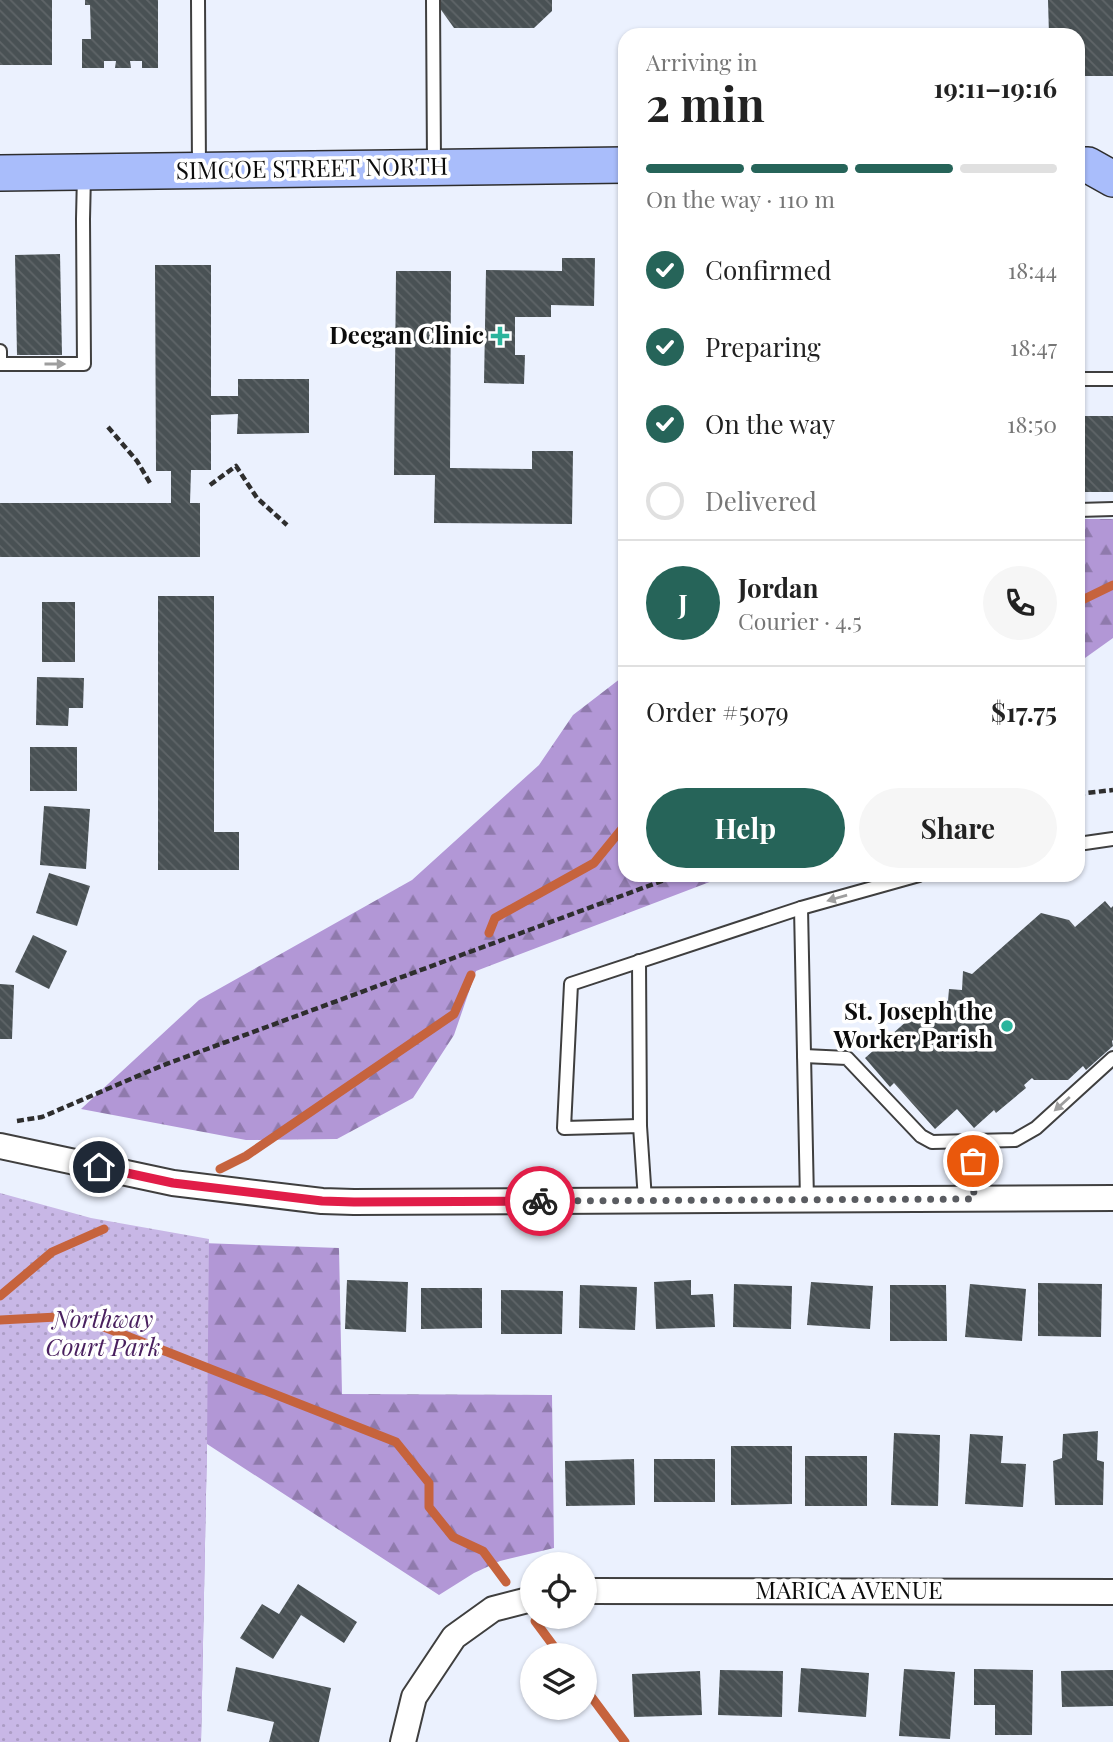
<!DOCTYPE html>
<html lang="en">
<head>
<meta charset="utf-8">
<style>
  body { margin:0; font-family:"Playfair Display",serif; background:#f6f6f6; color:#222; height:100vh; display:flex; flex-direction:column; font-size:26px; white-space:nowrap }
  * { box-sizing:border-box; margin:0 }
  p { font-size:23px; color:#767676 }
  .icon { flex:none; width:38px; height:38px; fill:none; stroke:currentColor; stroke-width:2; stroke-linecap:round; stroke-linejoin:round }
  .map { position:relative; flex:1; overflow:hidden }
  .panel { position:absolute; left:618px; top:28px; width:467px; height:854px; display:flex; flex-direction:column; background:#fff; border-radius:21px; box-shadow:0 2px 5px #0004 }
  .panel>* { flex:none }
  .buttons { position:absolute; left:520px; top:1552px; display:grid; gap:14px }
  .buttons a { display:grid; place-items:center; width:77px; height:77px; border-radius:50%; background:#fff; box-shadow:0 2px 5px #0004; font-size:35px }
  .pin { position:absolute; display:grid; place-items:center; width:60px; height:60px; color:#fff; margin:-30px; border:4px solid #fff; border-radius:50%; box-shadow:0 2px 7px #0007 }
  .courier { position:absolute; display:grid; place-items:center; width:70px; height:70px; margin:-35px; border:5px solid #e11d48; border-radius:50%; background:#fff; color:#222; box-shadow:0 2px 9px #0007 }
  .head em { font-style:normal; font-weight:700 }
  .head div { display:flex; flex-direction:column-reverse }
  .head { display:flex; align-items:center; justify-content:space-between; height:119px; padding:0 28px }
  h1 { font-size:46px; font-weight:700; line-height:52px }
  .bar { display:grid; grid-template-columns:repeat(4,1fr); gap:10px 7px; align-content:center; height:84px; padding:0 28px }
  .bar i { height:9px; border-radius:5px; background:#e0e0e0 }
  .bar .active { background:#266459 }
  .bar p { grid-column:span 4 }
  .line { display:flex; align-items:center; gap:18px; padding:0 28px; border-top:2px solid #e0e0e0 }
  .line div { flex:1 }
  .round { display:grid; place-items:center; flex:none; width:74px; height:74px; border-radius:37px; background:#f6f6f6 }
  ol { padding:0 28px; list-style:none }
  li { display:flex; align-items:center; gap:21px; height:77px }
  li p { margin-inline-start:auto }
  li .icon { padding:7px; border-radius:50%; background:#266459; color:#fff; stroke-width:4 }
  li:last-child { color:#767676 }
  li i { width:38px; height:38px; border:4px solid #e0e0e0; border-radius:50% }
  .action { display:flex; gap:14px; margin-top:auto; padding:14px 28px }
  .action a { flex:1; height:80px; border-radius:42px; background:#266459; color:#fff; font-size:28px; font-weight:700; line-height:80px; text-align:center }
  .action a+a { background:#f6f6f6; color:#222 }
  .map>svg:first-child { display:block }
</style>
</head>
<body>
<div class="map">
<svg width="1113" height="1742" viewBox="0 0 1113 1742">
  <defs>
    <pattern id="forest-firs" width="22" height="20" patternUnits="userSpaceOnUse" patternTransform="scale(1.75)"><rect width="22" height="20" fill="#b297d6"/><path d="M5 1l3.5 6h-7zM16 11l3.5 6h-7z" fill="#8f7aac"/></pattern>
    <pattern id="park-dots" width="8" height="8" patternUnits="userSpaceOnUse" patternTransform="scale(1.75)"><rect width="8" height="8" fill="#c8b7e6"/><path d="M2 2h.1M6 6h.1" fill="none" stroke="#ab9cc4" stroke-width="1.8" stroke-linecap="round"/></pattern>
    <pattern id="building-back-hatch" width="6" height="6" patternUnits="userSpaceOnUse" patternTransform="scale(1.75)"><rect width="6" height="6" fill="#495154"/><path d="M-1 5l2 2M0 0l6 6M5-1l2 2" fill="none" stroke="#5f6568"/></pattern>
  </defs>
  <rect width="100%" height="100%" fill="#ebf1fe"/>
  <g fill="url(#forest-firs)">
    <polygon points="1078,519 1113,519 1113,638 1078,663"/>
    <polygon points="625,675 625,875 728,875 476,971 454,1035 413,1098 337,1139 246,1140 81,1109 199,1000 412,880 539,765 573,715"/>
    <polygon points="0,1201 202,1243 339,1248 342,1394 552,1395 554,1548 500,1561 474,1573 439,1595 207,1444 201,1742 0,1742"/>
  </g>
  <polygon fill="url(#park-dots)" points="0,1193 91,1218 209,1239 207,1444 201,1742 0,1742"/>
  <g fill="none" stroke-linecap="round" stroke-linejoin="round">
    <g stroke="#c6633d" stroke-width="9">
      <polyline points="1078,602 1113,585"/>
      <polyline points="489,933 495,918 594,863 625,825"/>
      <polyline points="220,1169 246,1156 454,1014 471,975"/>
      <polyline points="0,1296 52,1252 104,1229"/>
      <polyline points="0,1320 76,1316 396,1442 429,1483 429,1507 453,1537 483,1551 506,1582"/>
      <polyline points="535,1621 561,1656"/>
      <polyline points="584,1687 625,1742"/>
    </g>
  </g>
  <g fill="url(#building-back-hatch)">
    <rect x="0" y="0" width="52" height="65"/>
    <polygon points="85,0 158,0 158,68 142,68 142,61 130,61 131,68 115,68 116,61 104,61 104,68 82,68 82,39 91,39 90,5 85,5"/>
    <polygon points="439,0 552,0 552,11 534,28 454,28 439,7"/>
    <polygon points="1048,0 1113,0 1113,76 1078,76 1078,35 1049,35"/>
    <polygon points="60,254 62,355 17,355 15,255"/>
    <polygon points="562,258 595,258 594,306 551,305 551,317 515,317 515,355 525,355 524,384 484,383 486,270 562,271"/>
    <polygon points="155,265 211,265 211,396 238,396 238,379 309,379 309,433 237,434 238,414 211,415 211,470 191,470 190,503 200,503 200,557 0,557 0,503 171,503 171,471 156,471"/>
    <polygon points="396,271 451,271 450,468 532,469 532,451 573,451 572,524 434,523 435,475 394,475"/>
    <rect x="1078" y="416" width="35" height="76"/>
    <polygon points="623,444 625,444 625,493 620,493"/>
    <polygon points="158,596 214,596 214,832 239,832 239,870 158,870"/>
    <rect x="42" y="602" width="33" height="60"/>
    <polygon points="37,677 84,678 83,708 69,708 68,726 36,725"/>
    <rect x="30" y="747" width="47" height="44"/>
    <polygon points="44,806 90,809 86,869 40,865"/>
    <polygon points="49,873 90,886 77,926 36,913"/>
    <polygon points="1105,901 1111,908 1113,906 1113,1040 1112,1041 1113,1046 1086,1070 1083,1066 1068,1080 1034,1080 1032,1078 1024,1085 1026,1088 996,1113 994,1110 974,1128 957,1109 935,1129 894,1083 890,1087 865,1058 925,1005 930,1011 944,999 948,1001 949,989 962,990 963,971 972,974 1041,913 1069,920 1075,927"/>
    <polygon points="33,935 67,951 49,989 15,972"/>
    <polygon points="0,984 14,985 12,1039 0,1039"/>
    <polygon points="347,1280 408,1282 406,1332 345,1329"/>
    <polygon points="691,1280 691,1295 713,1294 715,1327 656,1329 654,1282"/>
    <polygon points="811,1282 873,1286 870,1329 807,1325"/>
    <polygon points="1038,1283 1102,1284 1101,1337 1038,1336"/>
    <polygon points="734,1284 792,1286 791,1329 733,1327"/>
    <polygon points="970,1284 1026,1289 1022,1341 965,1337"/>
    <polygon points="580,1285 637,1287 635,1330 579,1328"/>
    <polygon points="890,1285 946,1285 947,1341 890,1341"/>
    <polygon points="421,1288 482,1288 482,1328 421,1329"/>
    <polygon points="501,1290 563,1291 562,1334 501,1334"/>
    <polygon points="1098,1431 1097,1460 1104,1462 1103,1505 1055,1505 1053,1461 1062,1458 1063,1434"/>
    <polygon points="894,1433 940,1435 938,1506 891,1505"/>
    <polygon points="970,1434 1003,1436 1001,1463 1026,1464 1023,1507 965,1504"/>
    <polygon points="731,1446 792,1446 792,1504 731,1505"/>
    <rect x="805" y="1456" width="62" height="50"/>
    <polygon points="634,1459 635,1505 566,1506 565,1461"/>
    <rect x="654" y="1459" width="61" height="43"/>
    <polygon points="298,1584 357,1622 344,1643 301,1615 273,1659 240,1638 262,1604 279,1614"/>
    <polygon points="236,1667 331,1688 319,1742 269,1742 274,1722 227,1711"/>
    <polygon points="801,1668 869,1673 866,1717 798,1712"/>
    <polygon points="904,1669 955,1672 950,1739 899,1736"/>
    <polygon points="974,1669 1033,1670 1032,1735 995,1735 995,1705 974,1705"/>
    <polygon points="720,1670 783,1671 782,1717 718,1715"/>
    <polygon points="1113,1670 1113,1706 1062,1707 1061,1671"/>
    <polygon points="700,1671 702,1715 634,1717 632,1674"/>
  </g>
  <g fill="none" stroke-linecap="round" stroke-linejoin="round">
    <defs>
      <g id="lane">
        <polyline points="198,0 199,168"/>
        <polyline points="433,0 434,164"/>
        <polyline points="0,351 0,364 84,364 83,219 84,174"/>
        <polyline points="1078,379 1113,379"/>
        <polyline points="1078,510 1113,509"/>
        <polyline points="1078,844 1113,839"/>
        <polyline points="801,908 807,1200"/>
        <polyline points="639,961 640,1126"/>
        <polyline points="804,1056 847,1058 921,1136 932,1142 1015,1140 1036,1128 1113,1058"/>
        <polyline points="973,1141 974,1199"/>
        <polyline points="645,1200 640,1126 564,1128 571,984 801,908 919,875"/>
      </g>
      <g id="street">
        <polyline points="0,1146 173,1183 322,1201 354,1202 1113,1198"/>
        <polyline points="584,1591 1113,1592"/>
        <polyline points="403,1742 414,1697 454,1637 493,1609 532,1599"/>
      </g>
      <g id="secondary">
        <polyline points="1078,165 1088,165 1113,179"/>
        <polyline points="0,173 625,165"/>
      </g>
    </defs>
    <use href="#lane" stroke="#3f3f3f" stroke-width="16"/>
    <use href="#street" stroke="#3f3f3f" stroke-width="28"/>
    <use href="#secondary" stroke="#2e2e2e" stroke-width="38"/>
    <g stroke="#2e2e2e" stroke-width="4.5" stroke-dasharray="7 3.5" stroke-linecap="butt">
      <polyline points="108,427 137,461 150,483"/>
      <polyline points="210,485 236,466 257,498 287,525"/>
      <polyline points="1078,794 1113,790"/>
      <polyline points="17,1121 42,1117 161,1066 678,875"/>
    </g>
    <use href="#lane" stroke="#fff" stroke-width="12"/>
    <use href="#street" stroke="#fff" stroke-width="24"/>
    <use href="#secondary" stroke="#a9bdfb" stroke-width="35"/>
  </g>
  <defs><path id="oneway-solid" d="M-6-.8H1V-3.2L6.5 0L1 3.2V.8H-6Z" transform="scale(1.75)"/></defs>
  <g fill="#9e9e9e">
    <use href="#oneway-solid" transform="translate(55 364)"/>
    <use href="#oneway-solid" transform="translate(837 898) rotate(164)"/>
    <use href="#oneway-solid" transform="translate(1062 1104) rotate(138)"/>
  </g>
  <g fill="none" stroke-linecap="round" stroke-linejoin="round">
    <polyline stroke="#5a5c61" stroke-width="7" stroke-dasharray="0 12.6" points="540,1201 974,1199 973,1161"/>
    <polyline stroke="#e11d48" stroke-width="9" points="99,1167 173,1183 322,1201 354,1202 540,1201"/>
  </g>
  <g fill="#2bb49c" stroke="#fff" stroke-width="2.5">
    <path d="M496.5 325.5h7v7h7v7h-7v7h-7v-7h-7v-7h7z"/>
    <circle cx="1007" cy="1026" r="7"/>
  </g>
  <g text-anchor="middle" stroke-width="7" stroke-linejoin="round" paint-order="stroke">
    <g font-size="24" fill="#0c0c0c" stroke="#fff">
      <text transform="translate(312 169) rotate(-1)" y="8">SIMCOE STREET NORTH</text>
      <text x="849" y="1599">MARICA AVENUE</text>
    </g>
    <g font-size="24" font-weight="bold" fill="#0c0c0c" stroke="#fff" text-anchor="end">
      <text x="484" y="344">Deegan Clinic</text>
      <text x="993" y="1020">St. Joseph the<tspan x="993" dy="28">Worker Parish</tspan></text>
    </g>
    <g font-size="24" font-style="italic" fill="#4a205f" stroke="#fff">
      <text x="103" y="1328">Northway<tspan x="103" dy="28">Court Park</tspan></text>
    </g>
  </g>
</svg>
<div class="buttons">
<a><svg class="icon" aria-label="locate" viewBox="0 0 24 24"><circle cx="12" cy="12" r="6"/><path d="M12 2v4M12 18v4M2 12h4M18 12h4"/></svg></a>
<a><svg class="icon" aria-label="layers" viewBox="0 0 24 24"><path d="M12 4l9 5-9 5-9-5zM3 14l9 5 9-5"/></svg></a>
</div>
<div class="pin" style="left:973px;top:1161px;background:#ea580c"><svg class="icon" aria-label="bag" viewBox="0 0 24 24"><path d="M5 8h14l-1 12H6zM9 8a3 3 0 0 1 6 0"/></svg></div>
<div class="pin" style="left:99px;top:1167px;background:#1f2937"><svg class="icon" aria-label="home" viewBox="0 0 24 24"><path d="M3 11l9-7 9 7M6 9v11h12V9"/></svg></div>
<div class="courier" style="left:540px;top:1201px"><svg class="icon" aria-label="bike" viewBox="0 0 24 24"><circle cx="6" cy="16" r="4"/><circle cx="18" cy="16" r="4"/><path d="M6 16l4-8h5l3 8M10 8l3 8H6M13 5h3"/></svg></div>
<section class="panel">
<div class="head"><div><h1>2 min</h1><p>Arriving in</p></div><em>19:11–19:16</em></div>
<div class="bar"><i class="active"></i><i class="active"></i><i class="active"></i><i></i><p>On the way · 110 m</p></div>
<ol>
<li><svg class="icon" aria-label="check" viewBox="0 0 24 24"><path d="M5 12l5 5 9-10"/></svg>Confirmed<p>18:44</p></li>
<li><svg class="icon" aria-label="check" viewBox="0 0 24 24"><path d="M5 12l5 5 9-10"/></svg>Preparing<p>18:47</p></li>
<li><svg class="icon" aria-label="check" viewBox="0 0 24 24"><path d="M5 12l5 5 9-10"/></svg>On the way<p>18:50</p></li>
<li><i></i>Delivered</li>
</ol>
<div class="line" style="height:126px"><b class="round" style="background:#266459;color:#fff">J</b><div><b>Jordan</b><p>Courier · 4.5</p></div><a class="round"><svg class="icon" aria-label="phone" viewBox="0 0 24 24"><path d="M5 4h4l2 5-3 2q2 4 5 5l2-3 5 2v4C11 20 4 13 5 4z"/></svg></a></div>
<div class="line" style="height:91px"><div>Order #5079</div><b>$17.75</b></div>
<div class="action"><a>Help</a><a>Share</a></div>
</section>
</div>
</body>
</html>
